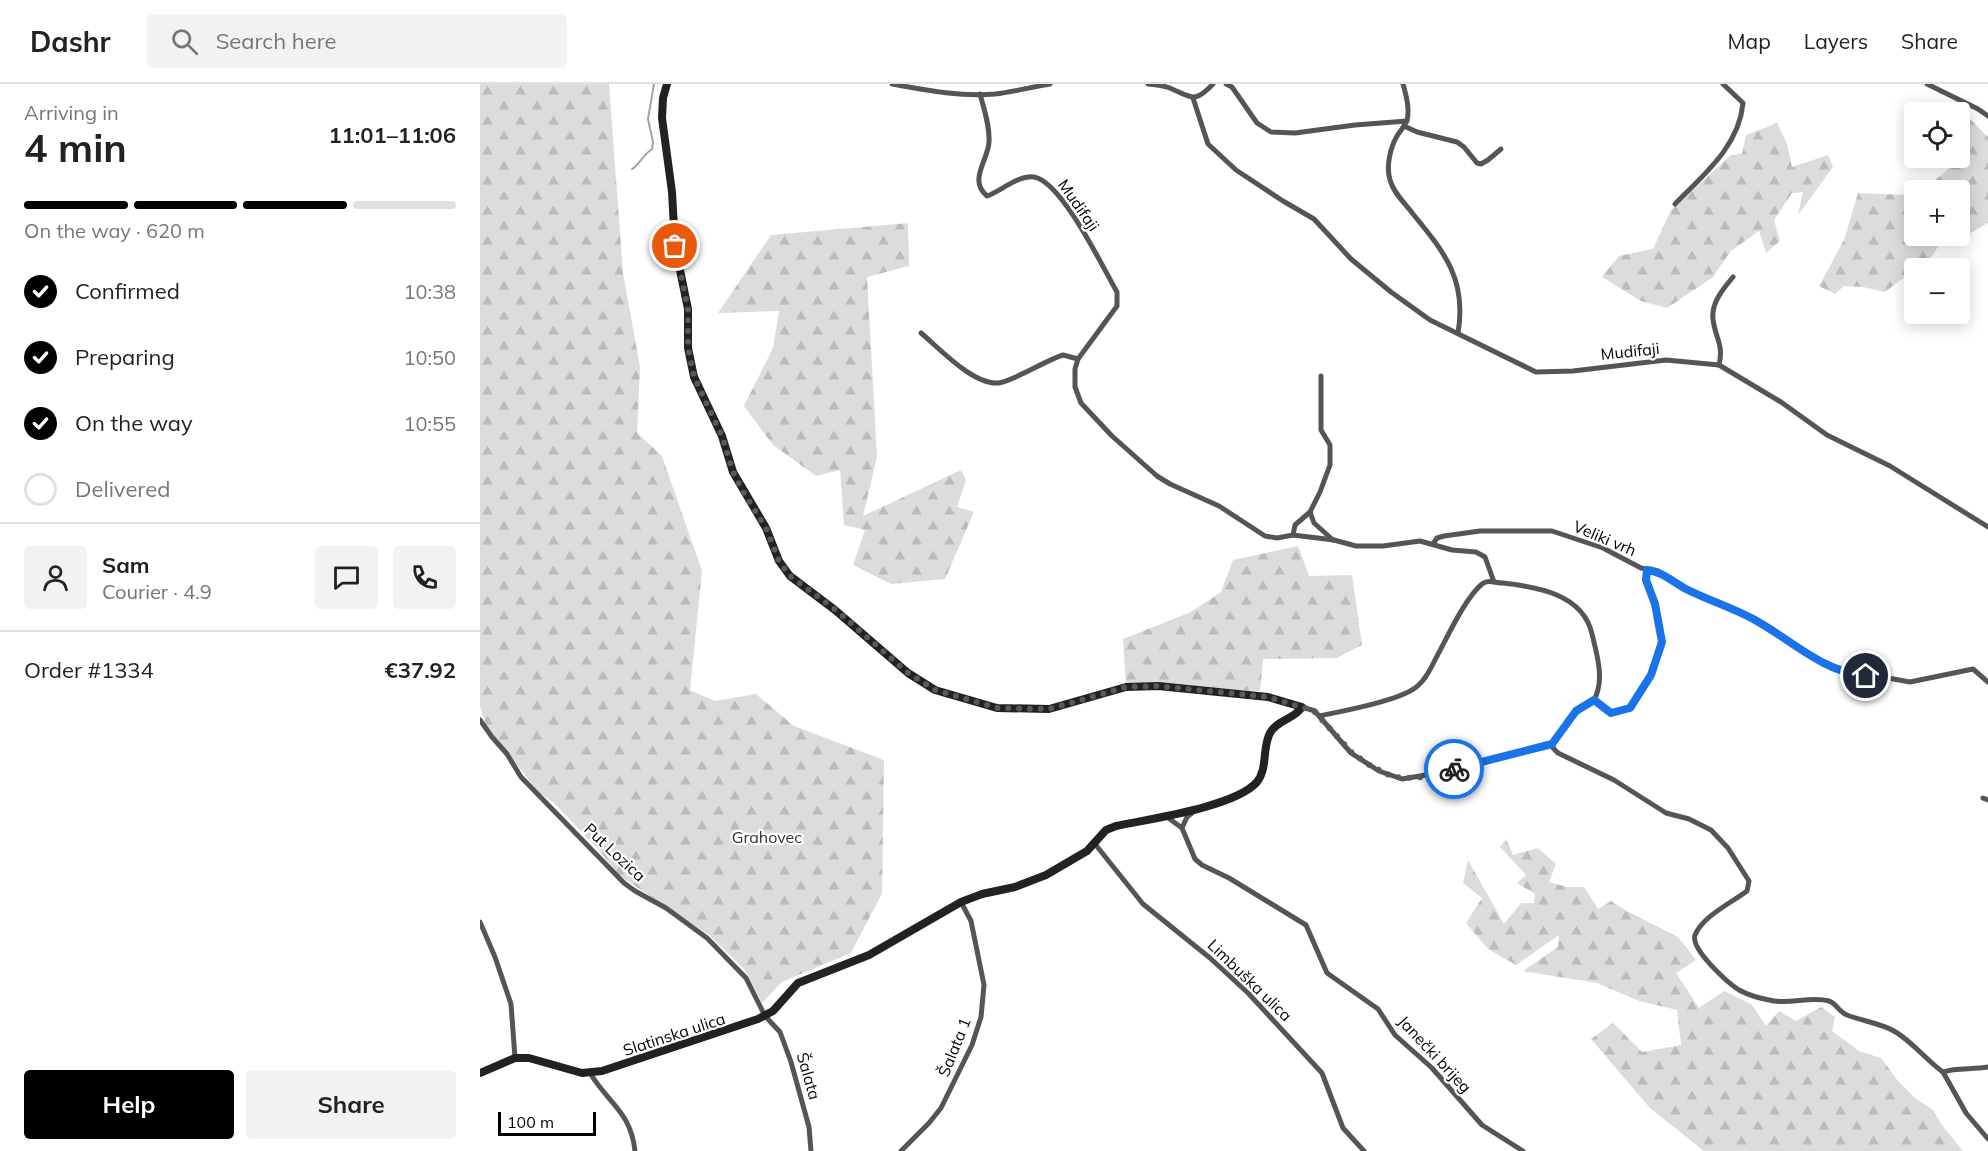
<!DOCTYPE html>
<html lang="en">
<head>
<meta charset="utf-8">
<style>
  body { margin:0; font-family:Mulish,sans-serif; background:#f2f2f2; color:#222; height:100vh; display:flex; flex-direction:column; font-size:22px; white-space:nowrap }
  * { box-sizing:border-box; margin:0 }
  p { font-size:20px; color:#767676 }
  .icon { flex:none; width:33px; height:33px; fill:none; stroke:currentColor; stroke-width:2; stroke-linecap:round; stroke-linejoin:round }
  .map { position:relative; flex:1; overflow:hidden }
  .details { display:flex; flex-direction:column; background:#fff; width:480px }
  .details>* { flex:none }
  .controls { position:absolute; left:1424px; top:18px; display:grid; gap:12px }
  .controls a { display:grid; place-items:center; width:66px; height:66px; border-radius:6px; background:#fff; box-shadow:0 3px 15px #0003; font-size:30px }
  .scale { position:absolute; left:18px; bottom:15px; width:98px; box-sizing:border-box; padding-left:6px; border:3px solid #000; border-top:0; font-size:16px; line-height:21px; white-space:nowrap; color:#000; -webkit-text-stroke:4px #fff; paint-order:stroke }
  .pin { position:absolute; display:grid; place-items:center; width:51px; height:51px; color:#fff; margin:-26px; border:3px solid #fff; border-radius:50%; box-shadow:0 2px 6px #0007 }
  .courier { position:absolute; display:grid; place-items:center; width:60px; height:60px; margin:-30px; border:4px solid #1a73e8; border-radius:50%; background:#fff; color:#222; box-shadow:0 2px 8px #0007 }
  .head em { font-style:normal; font-weight:700 }
  .head div { display:flex; flex-direction:column-reverse }
  .head { display:flex; align-items:center; justify-content:space-between; height:102px; padding:0 24px }
  h1 { font-size:39px; font-weight:700; line-height:45px }
  .bar { display:grid; grid-template-columns:repeat(4,1fr); gap:9px 6px; align-content:center; height:72px; padding:0 24px }
  .bar i { height:8px; border-radius:4px; background:#e0e0e0 }
  .bar .current { background:#000 }
  .bar p { grid-column:span 4 }
  .line { display:flex; align-items:center; gap:15px; padding:0 24px; border-top:2px solid #e0e0e0 }
  .line div { flex:1 }
  .round { display:grid; place-items:center; flex:none; width:63px; height:63px; border-radius:6px; background:#f2f2f2 }
  ol { padding:0 24px; list-style:none }
  li { display:flex; align-items:center; gap:18px; height:66px }
  li p { margin-inline-start:auto }
  li .icon { padding:6px; border-radius:50%; background:#000; color:#fff; stroke-width:4 }
  li:last-child { color:#767676 }
  li i { width:33px; height:33px; border:3px solid #e0e0e0; border-radius:50% }
  .primary-button { display:flex; gap:12px; margin-top:auto; padding:12px 24px }
  .primary-button a { flex:1; height:69px; border-radius:6px; background:#000; color:#fff; font-size:24px; font-weight:700; line-height:69px; text-align:center }
  .primary-button a+a { background:#f2f2f2; color:#222 }
  header { display:flex; align-items:center; gap:36px; box-sizing:border-box; height:84px; padding:0 30px; background:#fff; border-bottom:2px solid #e0e0e0 }
  header strong { font-size:28px }
  nav { display:flex; gap:33px; margin-inline-start:auto; font-size:21px }
  .search { width:420px; height:54px; background:#f2f2f2; display:flex; align-items:center; gap:15px; box-sizing:border-box; padding:0 21px; border-radius:6px; color:#767676; font-size:22px }
  main { display:flex; flex:1; min-height:0 }
  .map>svg:first-child { display:block }
</style>
</head>
<body>
<header>
<strong>Dashr</strong>
<div class="search"><svg class="icon" aria-label="search" viewBox="0 0 24 24"><circle cx="10" cy="10" r="6"/><path d="M15 15l6 6"/></svg>Search here</div>
<nav><a>Map</a><a>Layers</a><a>Share</a></nav>
</header>
<main>
<section class="details">
<div class="head"><div><h1>4 min</h1><p>Arriving in</p></div><em>11:01–11:06</em></div>
<div class="bar"><i class="current"></i><i class="current"></i><i class="current"></i><i></i><p>On the way · 620 m</p></div>
<ol>
<li><svg class="icon" aria-label="check" viewBox="0 0 24 24"><path d="M5 12l5 5 9-10"/></svg>Confirmed<p>10:38</p></li>
<li><svg class="icon" aria-label="check" viewBox="0 0 24 24"><path d="M5 12l5 5 9-10"/></svg>Preparing<p>10:50</p></li>
<li><svg class="icon" aria-label="check" viewBox="0 0 24 24"><path d="M5 12l5 5 9-10"/></svg>On the way<p>10:55</p></li>
<li><i></i>Delivered</li>
</ol>
<div class="line" style="height:108px"><a class="round"><svg class="icon" aria-label="person" viewBox="0 0 24 24"><circle cx="12" cy="8" r="4"/><path d="M4 21q1-7 8-7t8 7"/></svg></a><div><b>Sam</b><p>Courier · 4.9</p></div><a class="round"><svg class="icon" aria-label="chat" viewBox="0 0 24 24"><path d="M4 5h16v11H9l-5 4z"/></svg></a><a class="round"><svg class="icon" aria-label="phone" viewBox="0 0 24 24"><path d="M5 4h4l2 5-3 2q2 4 5 5l2-3 5 2v4C11 20 4 13 5 4z"/></svg></a></div>
<div class="line" style="height:78px"><div>Order #1334</div><b>€37.92</b></div>
<div class="primary-button"><a>Help</a><a>Share</a></div>
</section>
<div class="map">
<svg width="1508" height="1067" viewBox="0 0 1508 1067">
  <defs>
    <pattern id="forest-firs" width="22" height="20" patternUnits="userSpaceOnUse" patternTransform="scale(1.5)"><rect width="22" height="20" fill="#dcdcdc"/><path d="M5 1l3.5 6h-7zM16 11l3.5 6h-7z" fill="#bbb"/></pattern>
  </defs>
  <rect width="100%" height="100%" fill="#fff"/>
  <g fill="url(#forest-firs)">
    <polygon points="0,0 129,0 143,189 160,283 157,349 182,372 222,487 210,606 235,617 276,610 314,642 404,676 402,809 371,869 302,898 282,919 265,886 229,851 137,790 120,767 73,718 61,710 52,700 6,641 0,623"/>
    <path d="M1488 33 1508 53V139L1477 157 1465 152 1450 175 1434 184V186L1405 208 1383 203 1364 202 1355 210 1339 202 1364 156 1378 109 1429 111 1434 108V152H1479V106H1436C1450 99 1470 89 1475 74H1479V61Z"/>
    <polygon points="1297,39 1307,60 1312,83 1348,71 1353,83 1318,131 1323,108 1312,109 1294,136 1300,157 1286,169 1279,147 1251,167 1232,194 1187,224 1161,217 1122,193 1139,172 1173,165 1191,126 1251,71 1262,70 1266,51"/>
    <polygon points="428,139 429,182 387,193 397,373 383,432 481,386 486,396 477,423 494,428 465,495 411,500 373,481 385,446 364,441 360,386 336,392 293,361 264,322 293,264 299,227 238,229 291,151"/>
    <polygon points="818,462 829,492 872,491 882,561 857,574 783,575 780,607 646,603 643,555 711,528 741,508 753,476"/>
    <polygon points="1026,755 1033,771 1058,764 1076,780 1069,798 1087,803 1104,803 1118,825 1131,817 1147,827 1198,853 1216,876 1196,889 1219,924 1244,907 1271,920 1286,942 1299,927 1316,937 1341,923 1355,933 1352,947 1379,967 1401,974 1418,997 1435,1014 1453,1026 1461,1040 1483,1067 1224,1067 1170,1024 1111,955 1133,939 1162,968 1201,961 1197,926 1159,917 1117,899 1043,887 1078,863 1079,851 1036,881 1008,865 986,839 1002,814 983,799 988,776 1024,840 1041,819 1054,819 1055,810 1037,799 1046,791 1020,763"/>
  </g>
  <g fill="none" stroke-linecap="round" stroke-linejoin="round">
    <path stroke="#a3a3a3" stroke-width="2" d="M152 85C159 81 162 72 172 65L173 58 168 35 174 0"/>
    <g stroke="#555" stroke-width="5">
      <path d="M412 0C445 6 481 13 515 10 533 8 552 3 570 0"/>
      <path d="M668 0C675 1 684 1 692 5 713 14 715 19 733 0"/>
      <polyline points="746,0 752,3 777,39 791,48 815,49 875,41 927,37"/>
      <path d="M923 0C926 11 930 25 927 36 925 42 920 47 917 52 910 64 906 83 910 96 914 110 925 119 933 130 965 169 987 196 978 249"/>
      <polyline points="1447,0 1498,25 1508,32"/>
      <path d="M500 10C504 25 510 42 509 58 508 77 488 96 507 112 521 107 538 91 554 93 582 98 622 182 637 208V222L598 275"/>
      <path d="M713 14 728 60 756 86 803 117 834 135 871 175 911 208 950 236 1056 288 1093 287 1186 276 1239 281C1244 260 1235 254 1233 235 1231 219 1243 205 1253 193"/>
      <polyline points="924,42 937,48 977,58 984,63 997,79 1001,80 1008,76 1021,65"/>
      <path d="M1195 120C1223 91 1259 63 1263 19L1243 0"/>
      <path d="M441 249C459 264 493 301 518 299 532 298 566 276 583 271L598 275 595 285V303L601 319 632 352 677 392 690 400 739 422 785 452 797 454 813 451 854 456 876 462H903L940 457 972 466 996 468 1005 473 1014 498"/>
      <polyline points="1239,281 1301,318 1347,351 1410,382 1508,443"/>
      <polyline points="830,428 834,439 853,456"/>
      <polyline points="813,451 815,441 830,428 840,408 850,381 850,361 841,346 841,292"/>
      <polyline points="953,460 957,454 964,452 1000,447 1072,447 1123,464 1161,484 1178,487 1197,500 1274,535 1351,584 1379,591 1397,592 1430,598 1493,585 1508,598"/>
      <polyline points="1114,616 1131,629 1150,624 1171,591 1182,558 1175,520 1166,496 1167,486"/>
      <polyline points="822,623 835,627 839,632 871,669 899,687 922,695 964,688 1072,660"/>
      <path d="M839 632C863 627 917 617 935 604 945 597 951 584 956 574 967 554 985 514 1002 500 1009 495 1015 499 1023 499 1057 503 1103 510 1112 550 1117 571 1125 596 1114 616L1096 627 1074 657 1073 664 1078 669 1134 696 1186 729 1209 735 1231 746 1248 764 1269 797 1267 807C1251 819 1223 832 1215 851 1210 865 1248 899 1259 906 1270 912 1282 915 1294 917 1312 920 1331 912 1349 917 1356 919 1359 928 1367 931 1382 937 1400 939 1414 947 1433 958 1446 976 1463 988 1477 983 1493 986 1508 983"/>
      <polyline points="0,636 12,653 27,670 41,693 144,799 155,807 186,824 227,854 266,894 285,932 300,948 311,978 329,1043 331,1067"/>
      <polyline points="1503,714 1508,716"/>
      <polyline points="713,728 707,733 702,744 715,775 722,781 749,794 826,841 847,889 898,925 915,951 952,984 1002,1041 1043,1067"/>
      <polyline points="687,733 702,744"/>
      <polyline points="615,760 663,820 730,874 768,909 842,989 863,1044 884,1067"/>
      <polyline points="0,838 15,873 31,920 35,974"/>
      <polyline points="1463,988 1486,1029 1508,1055"/>
      <path d="M110 989C128 1019 151 1028 155 1067"/>
      <polyline points="421,1067 449,1039 461,1024 492,961 501,933 504,901 491,837 481,818"/>
    </g>
    <path stroke="#222" stroke-width="8" d="M0 989 35 974H49L102 989 122 987 278 935 293 927 318 899 389 871 481 818 502 810 535 803 566 791 607 767 626 746 636 742C669 735 755 723 777 698 788 684 782 664 790 649 797 636 815 635 822 623L788 613 678 602 646 603 569 625 517 624 455 606 428 589 355 526 310 492 299 477 286 444 253 388 242 352 214 293 208 264V225L195 162 192 108 182 34 183 14 187 0"/>
  </g>
  <g fill="none" stroke-linecap="round" stroke-linejoin="round">
    <polyline stroke="#595959" stroke-width="6" stroke-dasharray="0 10.8" points="195,162 208,225 208,264 214,293 242,352 253,388 262,406 286,444 299,477 310,492 356,526 428,589 455,606 517,624 569,625 646,603 678,602 788,613 834,627 872,669 891,682 913,693 937,694 974,685"/>
    <path stroke="#1a73e8" stroke-width="8" d="M974 685 1072 660 1096 627 1114 616 1131 629 1150 624 1171 591 1182 558 1175 520 1166 496 1167 486C1182 487 1194 499 1208 506 1230 517 1254 524 1275 536 1313 557 1341 587 1386 592"/>
  </g>
  <g text-anchor="middle" stroke-width="4.5" stroke-linejoin="round" paint-order="stroke">
    <g font-size="16" fill="#000" stroke="#fff">
      <text transform="translate(599 121) rotate(55)" y="6">Mudifaji</text>
      <text transform="translate(1150 267) rotate(-6)" y="6">Mudifaji</text>
      <text transform="translate(1125 454) rotate(23)" y="6">Veliki vrh</text>
      <text transform="translate(135 768) rotate(43)" y="6">Put Lozica</text>
      <text transform="translate(770 896) rotate(44)" y="6">Limbuška ulica</text>
      <text transform="translate(194 950) rotate(-18)" y="6">Slatinska ulica</text>
      <text transform="translate(474 963) rotate(-68)" y="6">Šalata 1</text>
      <text transform="translate(955 970) rotate(47)" y="6">Janečki brijeg</text>
      <text transform="translate(329 992) rotate(74)" y="6">Šalata</text>
    </g>
    <g font-size="16" fill="#333" stroke="#fff">
      <text x="287" y="759">Grahovec</text>
    </g>
  </g>
</svg>
<div class="controls">
<a><svg class="icon" aria-label="locate" viewBox="0 0 24 24"><circle cx="12" cy="12" r="6"/><path d="M12 2v4M12 18v4M2 12h4M18 12h4"/></svg></a>
<a>+</a>
<a>−</a>
</div>
<div class="scale">100 m</div>
<div class="pin" style="left:195px;top:162px;background:#ea580c"><svg class="icon" aria-label="bag" viewBox="0 0 24 24"><path d="M5 8h14l-1 12H6zM9 8a3 3 0 0 1 6 0"/></svg></div>
<div class="pin" style="left:1386px;top:592px;background:#1f2937"><svg class="icon" aria-label="home" viewBox="0 0 24 24"><path d="M3 11l9-7 9 7M6 9v11h12V9"/></svg></div>
<div class="courier" style="left:974px;top:685px"><svg class="icon" aria-label="bike" viewBox="0 0 24 24"><circle cx="6" cy="16" r="4"/><circle cx="18" cy="16" r="4"/><path d="M6 16l4-8h5l3 8M10 8l3 8H6M13 5h3"/></svg></div>
</div>
</main>
</body>
</html>
